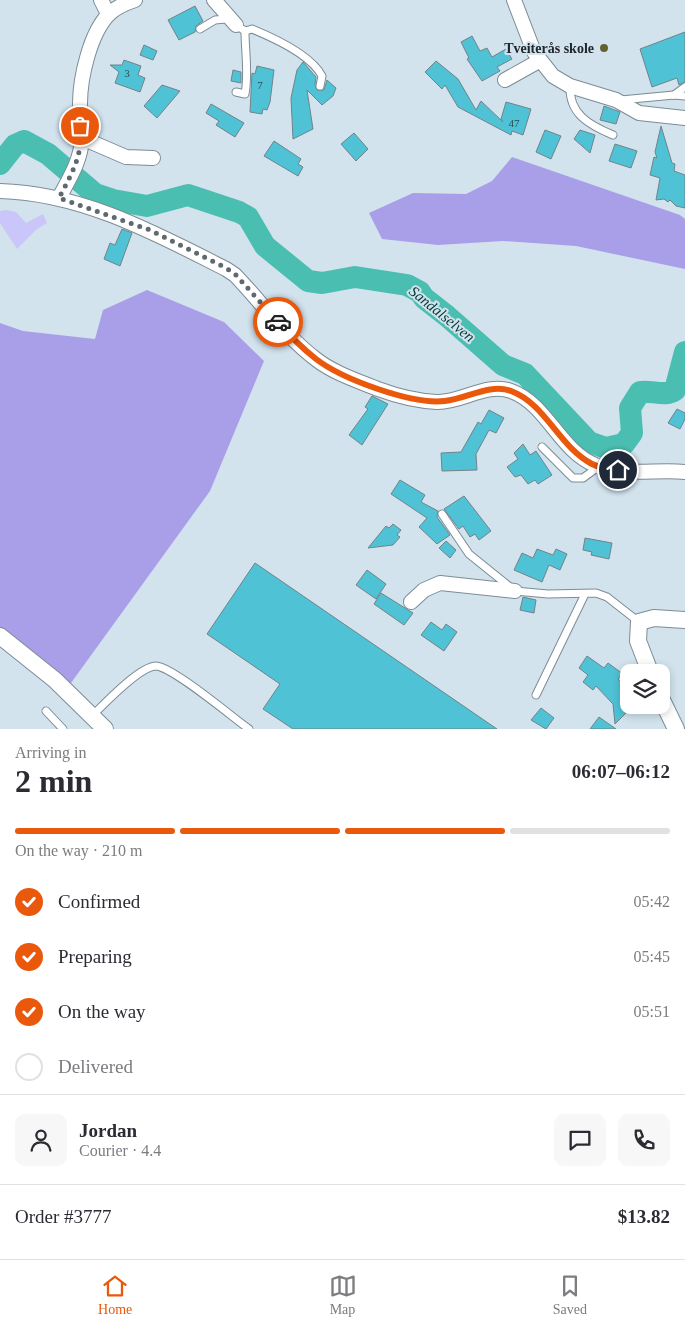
<!DOCTYPE html>
<html lang="en">
<head>
<meta charset="utf-8">
<style>
  body { margin:0; font-family:Georgia,serif; background:#f7f7f7; color:#2b2b33; height:100vh; display:flex; flex-direction:column; font-size:19px; white-space:nowrap }
  * { box-sizing:border-box; margin:0 }
  p { font-size:16px; color:#7c7c81 }
  .icon { flex:none; width:28px; height:28px; fill:none; stroke:currentColor; stroke-width:2; stroke-linecap:round; stroke-linejoin:round }
  .map { position:relative; height:729px; overflow:hidden }
  .side { display:flex; flex-direction:column; background:#fff; flex:1 }
  .side>* { flex:none }
  .tools { position:absolute; left:620px; top:664px; display:grid; gap:10px }
  .tools a { display:grid; place-items:center; width:50px; height:50px; border-radius:10px; background:#fff; box-shadow:0 2px 8px #0003; font-size:25px }
  .pin { position:absolute; display:grid; place-items:center; width:42px; height:42px; color:#fff; margin:-21px; border:2px solid #fff; border-radius:50%; box-shadow:0 1px 5px #0007 }
  .courier { position:absolute; display:grid; place-items:center; width:50px; height:50px; margin:-25px; border:4px solid #ea580c; border-radius:50%; background:#fff; color:#222; box-shadow:0 1px 6px #0007 }
  .summary em { font-style:normal; font-weight:600 }
  .summary div { display:flex; flex-direction:column-reverse }
  .summary { display:flex; align-items:center; justify-content:space-between; height:85px; padding:0 15px }
  h1 { font-size:32px; font-weight:600; line-height:38px }
  .bar { display:grid; grid-template-columns:repeat(4,1fr); gap:8px 5px; align-content:center; height:60px; padding:0 15px }
  .bar i { height:6px; border-radius:4px; background:#e1e1e2 }
  .bar .active { background:#ea580c }
  .bar p { grid-column:span 4 }
  .line { display:flex; align-items:center; gap:12px; padding:0 15px; border-top:1px solid #e1e1e2 }
  .line div { flex:1 }
  .round { display:grid; place-items:center; flex:none; width:52px; height:52px; border-radius:10px; background:#f7f7f7 }
  ol { padding:0 15px; list-style:none }
  li { display:flex; align-items:center; gap:15px; height:55px }
  li p { margin-inline-start:auto }
  li .icon { padding:5px; border-radius:50%; background:#ea580c; color:#fff; stroke-width:4 }
  li:last-child { color:#7c7c81 }
  li i { width:28px; height:28px; border:2px solid #e1e1e2; border-radius:50% }
  .dock { display:flex; justify-content:space-around; align-items:center; height:70px; border-top:1px solid #e1e1e2; background:#fff; font-size:14px; color:#7c7c81 }
  .dock a { display:grid; justify-items:center; gap:2px }
  .dock .active { color:#ea580c }
  .map>svg:first-child { display:block }
</style>
</head>
<body>
<div class="map">
<svg width="685" height="729" viewBox="0 0 685 729">
  <rect width="100%" height="100%" fill="#d2e3ee"/>
  <polygon fill="#cbc6fa" points="6,210 16,212 26,223 43,214 47,223 37,229 17,249 0,223 0,211"/>
  <g fill="#a99fe9">
    <polygon points="512,157 680,215 685,219 685,269 576,246 503,241 438,245 382,239 369,213 413,193 466,194 492,181"/>
    <polygon points="147,290 224,322 264,361 210,491 63,694 0,636 0,323 23,331 95,339 103,310"/>
  </g>
  <g fill="none" stroke-linecap="round" stroke-linejoin="round">
    <path stroke="#4abeb0" stroke-width="22" d="M0 164 15 145 24 141 48 154 95 194 113 200 147 206 188 195 239 212 248 217 265 246 308 281 322 283 355 277 407 285 420 292 424 298 447 316 503 365 525 374 589 442 606 448 624 444 632 433 630 408 640 392C651 390 666 397 675 390L685 352"/>
  </g>
  <g fill="#4fc2d6" stroke="#708488">
    <polygon points="195,6 203,21 196,26 195,32 179,40 168,20"/>
    <polygon points="685,32 685,82 679,85 677,78 652,87 640,49"/>
    <polygon points="472,36 480,51 487,48 492,57 506,49 512,59 497,67 500,71 482,81 467,59 469,58 461,42"/>
    <polygon points="144,45 157,51 153,60 140,55"/>
    <polygon points="124,60 141,66 138,75 145,78 140,92 115,83 119,72 110,65 122,65"/>
    <polygon points="436,61 458,79 476,110 481,101 503,122 501,119 506,102 531,109 523,135 512,131 511,135 458,107 445,85 442,89 425,72"/>
    <polygon points="303,62 316,77 315,85 317,90 324,90 327,80 336,88 333,96 322,105 307,90 313,129 293,139 291,98 297,70"/>
    <polygon points="257,66 274,70 270,102 267,110 263,109 262,114 250,112 252,73 255,74"/>
    <polygon points="233,70 241,72 241,83 231,81"/>
    <polygon points="162,85 180,91 157,118 144,106"/>
    <polygon points="211,104 244,123 235,137 216,125 219,121 206,113"/>
    <polygon points="604,106 620,112 616,124 600,120"/>
    <polygon points="661,126 672,163 675,164 674,171 685,175 685,208 676,206 670,200 668,202 664,199 656,200 660,178 650,175 654,157 657,158 655,152"/>
    <polygon points="545,130 561,136 551,159 536,152"/>
    <polygon points="580,130 595,135 590,153 574,139"/>
    <polygon points="354,133 368,149 356,161 341,144"/>
    <polygon points="274,141 301,159 298,164 303,167 298,176 264,156"/>
    <polygon points="615,144 637,151 631,168 609,161"/>
    <polygon points="122,229 132,233 120,266 104,259 110,243 115,245"/>
    <polygon points="372,396 388,404 362,445 349,435 368,409 365,407"/>
    <polygon points="677,409 685,413 685,419 680,429 668,423"/>
    <polygon points="489,410 504,418 496,433 489,430 476,454 477,470 442,471 441,453 461,452 478,422 481,424"/>
    <polygon points="523,444 530,455 536,451 552,475 538,484 535,480 528,484 521,475 515,477 507,467 518,459 514,453"/>
    <polygon points="400,480 425,495 421,502 438,511 437,517 450,535 437,544 419,527 427,518 391,494"/>
    <polygon points="464,496 491,531 479,540 475,534 470,537 463,526 459,529 444,509"/>
    <polygon points="393,524 401,530 397,535 400,537 393,545 368,548 386,526 389,528"/>
    <polygon points="585,538 612,543 609,559 591,555 592,552 583,550"/>
    <polygon points="446,541 456,550 450,558 439,548"/>
    <polygon points="537,549 553,555 556,549 567,554 560,570 549,565 542,582 514,570 522,553 533,558"/>
    <polygon points="255,563 497,729 293,729 263,709 280,684 207,634"/>
    <polygon points="367,570 386,584 376,599 356,585"/>
    <polygon points="381,593 413,613 404,625 374,604"/>
    <polygon points="523,597 536,600 534,613 520,610"/>
    <polygon points="431,622 442,630 446,624 457,632 444,651 421,635"/>
    <polygon points="587,656 604,668 608,663 623,674 618,679 629,689 629,710 615,724 613,704 596,686 593,690 583,682 588,675 579,668"/>
    <polygon points="541,708 554,718 546,729 531,720"/>
    <polygon points="599,717 616,729 590,729"/>
  </g>
  <g fill="none" stroke-linecap="round" stroke-linejoin="round">
    <defs>
      <g id="service">
        <path d="M236 25 245 31 252 29C274 38 311 55 322 76L320 86"/>
        <polyline points="200,29 215,20 226,19"/>
        <path d="M570 86C569 114 589 125 613 135"/>
        <path d="M236 92 245 94C249 73 245 52 245 31"/>
        <polyline points="674,95 685,87"/>
        <polyline points="621,100 674,95 685,96"/>
        <polyline points="542,447 573,478 583,478 598,467"/>
        <polyline points="442,514 469,554 515,591 548,594 596,593 607,597 639,622"/>
        <polyline points="536,695 585,594"/>
        <polyline points="46,711 63,729"/>
        <path d="M92 716C104 704 140 666 156 666 173 667 232 717 249 729"/>
      </g>
      <g id="minor">
        <polyline points="101,0 108,14"/>
        <polyline points="214,0 236,25"/>
        <polyline points="514,0 534,52 553,76 570,86 616,100 639,113 685,118"/>
        <polyline points="505,80 539,61"/>
        <polyline points="82,138 126,157 153,158"/>
        <path d="M0 191C81 193 155 233 226 269L235 275C262 303 285 336 317 360 334 373 358 381 378 389 397 396 416 401 437 402 461 403 487 382 511 391 547 404 559 450 595 465 622 477 656 469 685 472"/>
        <path d="M59 198C69 179 81 161 82 138 82 127 79 115 80 104 80 78 90 33 109 14 116 7 126 3 135 0"/>
        <polyline points="411,602 424,590 440,583 515,591"/>
      </g>
      <g id="tertiary">
        <polyline points="0,636 55,680 105,729"/>
        <polyline points="650,672 638,641 639,622 654,618 685,620"/>
        <polyline points="661,698 676,729"/>
      </g>
    </defs>
    <use href="#service" stroke="#7c8c96" stroke-width="9"/>
    <use href="#minor" stroke="#7c8c96" stroke-width="16"/>
    <use href="#tertiary" stroke="#7c8c96" stroke-width="18"/>
    <use href="#service" stroke="#fff" stroke-width="7"/>
    <use href="#minor" stroke="#fff" stroke-width="14"/>
    <use href="#tertiary" stroke="#fff" stroke-width="16"/>
  </g>
  <g fill="none" stroke-linecap="round" stroke-linejoin="round">
    <path stroke="#5f696f" stroke-width="5" stroke-dasharray="0 9" d="M80 126C84 154 71 175 59 198L150 230 226 268 236 275 278 322"/>
    <path stroke="#ea580c" stroke-width="6" d="M278 322C290 336 302 348 316 359 342 379 412 405 445 401 466 399 490 383 511 391 546 404 559 447 592 464 600 468 609 469 618 470"/>
  </g>
  <circle fill="#65612e" stroke="#d2e3ee" stroke-width="2" cx="604" cy="48" r="5"/>
  <g text-anchor="middle" stroke-width="4" stroke-linejoin="round" paint-order="stroke">
    <g font-size="11" fill="#2c4e56">
      <text x="127" y="77">3</text>
      <text x="260" y="89">7</text>
      <text x="514" y="127">47</text>
    </g>
    <g font-size="14" font-weight="bold" fill="#21272b" stroke="#d2e3ee" text-anchor="end">
      <text x="594" y="53">Tveiterås skole</text>
    </g>
    <g font-size="15" font-style="italic" fill="#013a34" stroke="#d2e3ee">
      <text transform="translate(442 314) rotate(39)" y="5">Sandalselven</text>
    </g>
  </g>
</svg>
<div class="tools">
<a><svg class="icon" aria-label="layers" viewBox="0 0 24 24"><path d="M12 4l9 5-9 5-9-5zM3 14l9 5 9-5"/></svg></a>
</div>
<div class="pin" style="left:80px;top:126px;background:#ea580c"><svg class="icon" aria-label="bag" viewBox="0 0 24 24"><path d="M5 8h14l-1 12H6zM9 8a3 3 0 0 1 6 0"/></svg></div>
<div class="pin" style="left:618px;top:470px;background:#1f2937"><svg class="icon" aria-label="home" viewBox="0 0 24 24"><path d="M3 11l9-7 9 7M6 9v11h12V9"/></svg></div>
<div class="courier" style="left:278px;top:322px"><svg class="icon" aria-label="car" viewBox="0 0 24 24"><path d="M5 17H2v-5l4-1 3-4h7l3 4 3 1v5h-3M9 17h6M6 11h13"/><circle cx="7" cy="17" r="2"/><circle cx="17" cy="17" r="2"/></svg></div>
</div>
<section class="side">
<div class="summary"><div><h1>2 min</h1><p>Arriving in</p></div><em>06:07–06:12</em></div>
<div class="bar"><i class="active"></i><i class="active"></i><i class="active"></i><i></i><p>On the way · 210 m</p></div>
<ol>
<li><svg class="icon" aria-label="check" viewBox="0 0 24 24"><path d="M5 12l5 5 9-10"/></svg>Confirmed<p>05:42</p></li>
<li><svg class="icon" aria-label="check" viewBox="0 0 24 24"><path d="M5 12l5 5 9-10"/></svg>Preparing<p>05:45</p></li>
<li><svg class="icon" aria-label="check" viewBox="0 0 24 24"><path d="M5 12l5 5 9-10"/></svg>On the way<p>05:51</p></li>
<li><i></i>Delivered</li>
</ol>
<div class="line" style="height:90px"><a class="round"><svg class="icon" aria-label="person" viewBox="0 0 24 24"><circle cx="12" cy="8" r="4"/><path d="M4 21q1-7 8-7t8 7"/></svg></a><div><b>Jordan</b><p>Courier · 4.4</p></div><a class="round"><svg class="icon" aria-label="chat" viewBox="0 0 24 24"><path d="M4 5h16v11H9l-5 4z"/></svg></a><a class="round"><svg class="icon" aria-label="phone" viewBox="0 0 24 24"><path d="M5 4h4l2 5-3 2q2 4 5 5l2-3 5 2v4C11 20 4 13 5 4z"/></svg></a></div>
<div class="line" style="height:65px"><div>Order #3777</div><b>$13.82</b></div>
</section>
<nav class="dock">
<a class="active"><svg class="icon" aria-label="home" viewBox="0 0 24 24"><path d="M3 11l9-7 9 7M6 9v11h12V9"/></svg>Home</a>
<a><svg class="icon" aria-label="map" viewBox="0 0 24 24"><path d="M3 6l6-2 6 2 6-2v14l-6 2-6-2-6 2zM9 4v14M15 6v14"/></svg>Map</a>
<a><svg class="icon" aria-label="saved" viewBox="0 0 24 24"><path d="M7 4h10v16l-5-4-5 4z"/></svg>Saved</a>
</nav>
</body>
</html>
